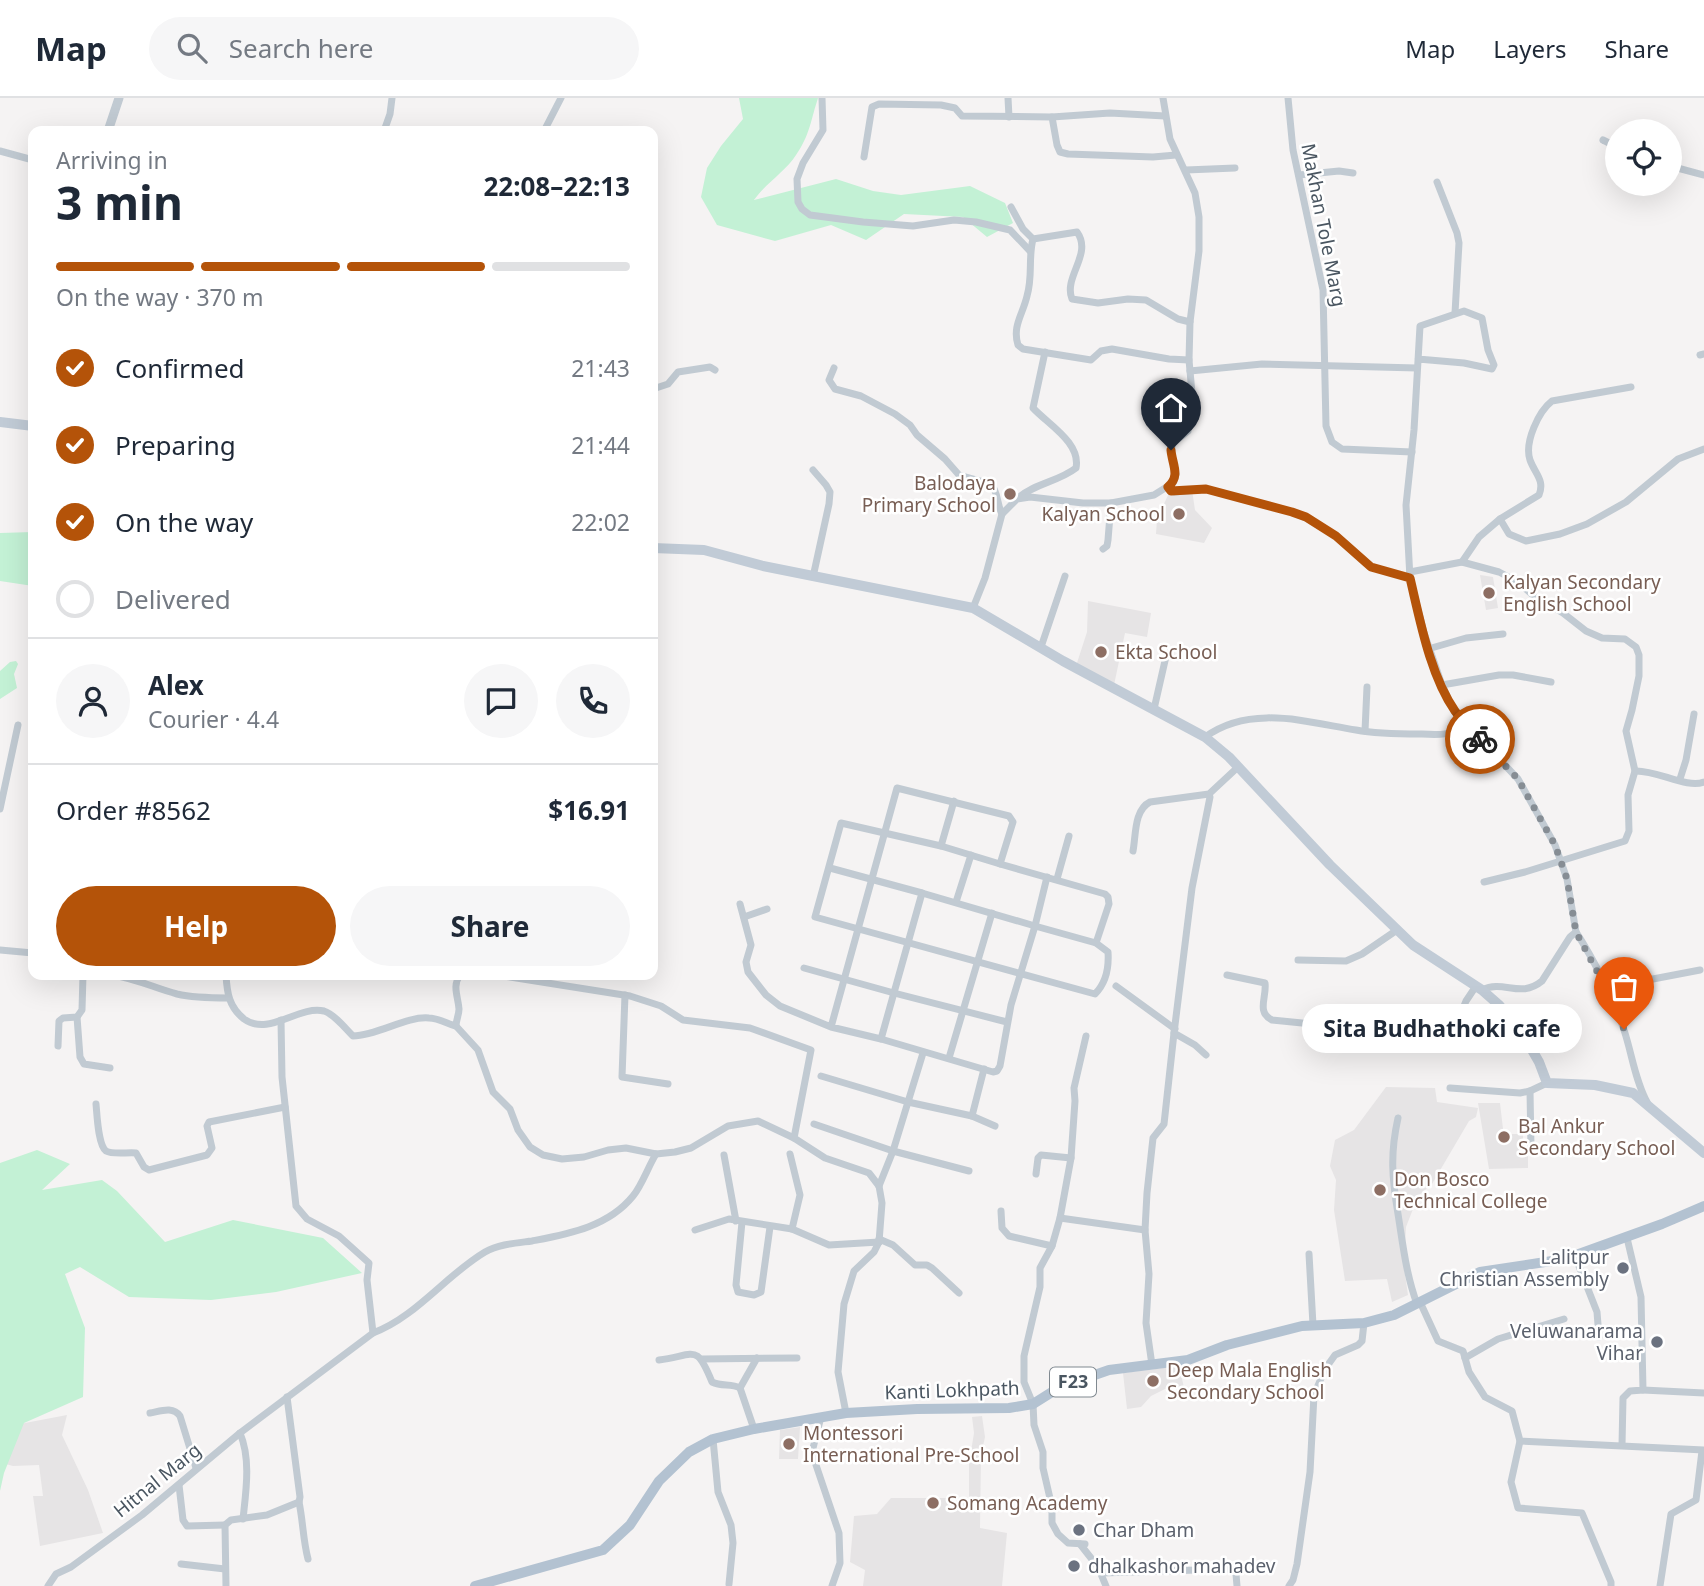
<!DOCTYPE html>
<html lang="en">
<head>
<meta charset="utf-8">
<style>
  body { margin:0; font-family:"Noto Sans",sans-serif; background:#f6f6f7; color:#1f2937; height:100vh; display:flex; flex-direction:column; font-size:26px; white-space:nowrap }
  * { box-sizing:border-box; margin:0 }
  p { font-size:23px; color:#747a83 }
  .icon { flex:none; width:38px; height:38px; fill:none; stroke:currentColor; stroke-width:2; stroke-linecap:round; stroke-linejoin:round }
  .map { position:relative; flex:1; overflow:hidden }
  .sheet { position:absolute; left:28px; top:28px; width:630px; height:854px; display:flex; flex-direction:column; background:#fff; border-radius:14px; box-shadow:0 7px 28px #0002 }
  .sheet>* { flex:none }
  .fabs { position:absolute; left:1605px; top:21px; display:grid; gap:14px }
  .fabs a { display:grid; place-items:center; width:77px; height:77px; border-radius:50%; background:#fff; box-shadow:0 7px 28px #0002; font-size:35px }
  .pin { position:absolute; display:grid; place-items:center; width:60px; height:60px; color:#fff; margin:-72px -30px; border-radius:50% 50% 50% 0; rotate:-45deg; box-shadow:0 0 7px #0007 }
  .pin .icon { rotate:45deg }
  .courier { position:absolute; display:grid; place-items:center; width:70px; height:70px; margin:-35px; border:5px solid #b45309; border-radius:50%; background:#fff; color:#222; box-shadow:0 2px 9px #0007 }
  .bubble { position:absolute; height:49px; border-radius:24px; background:#fff; box-shadow:0 7px 28px #0002; font-size:23px; font-weight:700; line-height:49px; text-align:center }
  .headline em { font-style:normal; font-weight:700 }
  .headline div { display:flex; flex-direction:column-reverse }
  .headline { display:flex; align-items:center; justify-content:space-between; height:119px; padding:0 28px }
  h1 { font-size:46px; font-weight:700; line-height:52px }
  .bar { display:grid; grid-template-columns:repeat(4,1fr); gap:10px 7px; align-content:center; height:84px; padding:0 28px }
  .bar i { height:9px; border-radius:5px; background:#e0e1e3 }
  .bar .active { background:#b45309 }
  .bar p { grid-column:span 4 }
  .line { display:flex; align-items:center; gap:18px; padding:0 28px; border-top:2px solid #e0e1e3 }
  .line div { flex:1 }
  .round { display:grid; place-items:center; flex:none; width:74px; height:74px; border-radius:37px; background:#f6f6f7 }
  ol { padding:0 28px; list-style:none }
  li { display:flex; align-items:center; gap:21px; height:77px }
  li p { margin-inline-start:auto }
  li .icon { padding:7px; border-radius:50%; background:#b45309; color:#fff; stroke-width:4 }
  li:last-child { color:#747a83 }
  li i { width:38px; height:38px; border:4px solid #e0e1e3; border-radius:50% }
  .primary-button { display:flex; gap:14px; margin-top:auto; padding:14px 28px }
  .primary-button a { flex:1; height:80px; border-radius:42px; background:#b45309; color:#fff; font-size:28px; font-weight:700; line-height:80px; text-align:center }
  .primary-button a+a { background:#f6f6f7; color:#1f2937 }
  header { display:flex; align-items:center; gap:42px; box-sizing:border-box; height:98px; padding:0 35px; background:#fff; border-bottom:2px solid #e0e1e3 }
  header strong { font-size:33px }
  nav { display:flex; gap:38px; margin-inline-start:auto; font-size:24px }
  .search { width:490px; height:63px; background:#f6f6f7; display:flex; align-items:center; gap:18px; box-sizing:border-box; padding:0 24px; border-radius:38px; color:#747a83; font-size:26px }
  .map>svg:first-child { display:block }
</style>
</head>
<body>
<header>
<strong>Map</strong>
<div class="search"><svg class="icon" aria-label="search" viewBox="0 0 24 24"><circle cx="10" cy="10" r="6"/><path d="M15 15l6 6"/></svg>Search here</div>
<nav><a>Map</a><a>Layers</a><a>Share</a></nav>
</header>
<div class="map">
<svg width="1704" height="1488" viewBox="0 0 1704 1488">
  <rect width="100%" height="100%" fill="#f5f3f3"/>
  <g fill="#e6e4e5">
    <polygon points="1192,392 1195,412 1212,430 1204,445 1156,436 1157,421 1169,395"/>
    <polygon points="1480,477 1493,479 1498,510 1486,512"/>
    <polygon points="1088,503 1151,515 1147,539 1125,535 1114,587 1076,568 1087,534"/>
    <polygon points="1386,989 1435,990 1437,1004 1478,1010 1476,1019 1469,1023 1432,1086 1418,1098 1406,1129 1404,1169 1408,1197 1392,1204 1387,1181 1345,1183 1334,1112 1336,1082 1330,1068 1335,1042 1354,1032"/>
    <polygon points="1478,1005 1500,1005 1503,1031 1509,1036 1523,1036 1523,1049 1528,1047 1528,1070 1489,1071"/>
    <polygon points="1179,1268 1185,1294 1165,1291 1151,1298 1141,1309 1127,1311 1123,1275"/>
    <polygon points="67,1317 62,1337 88,1392 103,1435 40,1448 33,1398 43,1398 39,1367 13,1368 2,1365 4,1329"/>
    <polygon points="982,1318 985,1339 981,1357 980,1430 1007,1435 1002,1488 863,1488 865,1472 850,1464 854,1418 877,1416 891,1400 969,1400 969,1366 974,1335 972,1319"/>
    <polygon points="800,1329 798,1361 779,1361 780,1332"/>
  </g>
  <g fill="#c3f1d5">
    <path d="M739 0H818C811 21 810 37 796 57 786 73 766 85 754 102L836 81 873 93 901 97 970 88 1005 105 1013 125 987 139 963 119 904 116 866 142 831 127 775 143 717 127 701 99 707 70 721 48 743 21Z"/>
    <polygon points="33,434 33,488 0,483 0,435"/>
    <polygon points="16,563 18,566 14,576 17,590 0,601 0,573 10,564"/>
    <polygon points="37,1052 70,1066 42,1092 102,1082 117,1093 165,1144 233,1122 323,1140 362,1175 276,1194 211,1202 129,1199 80,1169 65,1176 85,1230 83,1299 24,1325 4,1375 0,1393 0,1065"/>
  </g>
  <g fill="none" stroke-linecap="round" stroke-linejoin="round">
    <g stroke="#c1cad2" stroke-width="7">
      <polyline points="822,0 823,32 803,65 797,81 798,104 802,111 810,117 863,124 913,128 954,122 976,124 1010,132 1030,153"/>
      <polyline points="1008,0 1009,19"/>
      <polyline points="1288,0 1293,52 1323,192 1326,328 1332,344 1342,351 1412,354"/>
      <polyline points="1052,19 1110,15 1165,18"/>
      <polyline points="384,33 390,16 392,0"/>
      <polyline points="544,33 561,0"/>
      <polyline points="1603,42 1617,49"/>
      <polyline points="0,53 33,62"/>
      <polyline points="864,59 872,9 879,6 941,7 955,10 962,18 1052,19 1057,47 1060,54 1068,56 1153,59 1176,57"/>
      <polyline points="1670,68 1704,77"/>
      <polyline points="1186,72 1235,70"/>
      <polyline points="1299,77 1339,73 1353,75"/>
      <polyline points="1437,84 1457,135 1459,145 1455,215"/>
      <path d="M1011 109 1023 131 1033 141 1077 134C1093 156 1063 179 1072 201L1098 205 1128 201 1146 202 1178 221 1190 224"/>
      <path d="M1033 141C1028 160 1033 178 1027 198 1023 216 1012 228 1018 247L1023 251 1091 262 1101 253 1112 251 1169 261 1189 262"/>
      <polyline points="1700,257 1704,256"/>
      <path d="M1418 261 1464 265 1492 271 1494 267 1488 252 1482 220 1464 213 1420 228 1414 332 1406 407 1410 480 1424 535 1442 587 1454 613 1518 681 1555 747 1567 781 1576 834 1570 839 1542 883C1520 901 1504 881 1482 892"/>
      <path d="M834 270 829 282 835 291 861 298 895 316 910 327 917 337 945 361 959 377 991 386C998 393 997 407 1002 416"/>
      <polyline points="1190,273 1262,266 1417,270"/>
      <polyline points="653,291 668,286 678,274 710,269 715,272"/>
      <polyline points="813,372 826,387 830,394 829,406 813,479"/>
      <polyline points="1168,389 1174,394 1206,391 1292,414 1306,420 1336,438 1371,469 1410,480"/>
      <path d="M1018 400C1035 385 1058 384 1076 370 1081 345 1049 327 1033 310L1045 254"/>
      <path d="M1500 421 1539 397C1545 382 1535 376 1530 362 1524 344 1539 313 1552 303L1631 289"/>
      <polyline points="1103,451 1107,448 1108,442 1111,405"/>
      <polyline points="1462,464 1479,439 1500,421 1509,436 1526,443 1560,436 1587,426 1626,404 1678,361 1704,351"/>
      <polyline points="1410,474 1462,464 1499,474 1518,484 1534,498 1563,515 1586,533 1602,540 1625,541 1636,549 1639,557 1639,578 1632,612 1626,633 1635,673 1628,697 1629,733 1625,743 1525,774 1484,784"/>
      <polyline points="973,510 985,480 1002,416 1017,401 1030,399 1083,405 1111,405 1154,397 1173,385 1176,376 1171,352 1173,345 1188,333 1193,306 1189,262 1190,224 1199,153 1199,119 1195,95 1170,41 1163,0"/>
      <polyline points="1041,549 1065,478"/>
      <polyline points="1428,551 1466,540 1503,536"/>
      <polyline points="1442,587 1499,577 1513,577 1551,584"/>
      <polyline points="1154,611 1167,554"/>
      <polyline points="1365,633 1367,589"/>
      <path d="M1205 639C1250 606 1306 624 1356 632 1377 636 1399 636 1420 636 1439 637 1450 638 1466 627"/>
      <path d="M1635 673C1657 672 1687 691 1704 684"/>
      <polyline points="1680,681 1686,662 1694,616"/>
      <polyline points="0,711 18,627"/>
      <polyline points="941,748 954,703"/>
      <path d="M1133 753C1136 737 1134 712 1150 704L1209 696 1238 669"/>
      <path d="M1000 766 941 748 841 725 815 819 1095 896C1106 885 1109 869 1108 854L1096 845"/>
      <polyline points="830,770 922,795 881,941"/>
      <polyline points="1057,781 1069,738"/>
      <polyline points="922,795 1035,828 1047,779"/>
      <polyline points="956,804 971,757"/>
      <polyline points="740,806 751,847 746,864 748,874 766,897 780,908 831,929 881,941 993,974 997,973 1000,968 1011,907 1035,828 1096,845 1109,806 1108,799 1105,796 1000,766 1013,724 1009,718 897,690 831,929"/>
      <polyline points="744,819 767,811"/>
      <path d="M1576 834C1594 862 1614 901 1624 932 1632 956 1635 982 1647 1004"/>
      <polyline points="0,852 33,855"/>
      <polyline points="1298,862 1346,863 1362,856 1397,832"/>
      <polyline points="804,870 894,895 1007,924"/>
      <path d="M112 877C138 881 154 890 177 896 194 900 211 900 228 900"/>
      <path d="M226 877C227 895 229 909 244 921 269 939 298 907 324 913 334 916 345 930 353 938 379 937 406 918 429 920 438 920 448 926 456 928"/>
      <path d="M460 877C452 888 458 898 459 911 459 917 456 922 456 928L478 952 493 994 510 1011 518 1032 530 1049 543 1057 562 1061 584 1059 608 1052 626 1050 656 1056 675 1054 691 1050 728 1028 758 1023 794 1040"/>
      <polyline points="497,877 630,898 661,908 683,922 750,930 811,952 794,1040 825,1060 869,1075 879,1088 882,1105 879,1144 874,1154 854,1173 844,1206 838,1274 846,1315"/>
      <path d="M1227 877 1265 885C1267 899 1256 914 1272 922L1442 939 1453 935 1466 903 1476 888"/>
      <polyline points="1116,888 1175,931"/>
      <polyline points="1606,890 1700,872"/>
      <polyline points="625,897 622,979 668,986"/>
      <polyline points="77,919 80,959 84,966 110,970"/>
      <polyline points="58,948 59,923 63,920 77,919 82,912 83,877"/>
      <polyline points="1206,957 1195,947 1174,935 1192,790 1210,699 1209,696"/>
      <polyline points="949,960 992,815"/>
      <polyline points="821,978 908,1004 972,1018 995,1028"/>
      <polyline points="1450,990 1520,995 1530,993 1547,985"/>
      <polyline points="1530,993 1531,1049"/>
      <path d="M96 1006C97 1016 98 1047 106 1053 113 1057 128 1054 136 1055L144 1069 149 1072 207 1057 212 1050 207 1028 209 1024 285 1009"/>
      <polyline points="972,1018 984,971"/>
      <path d="M1398 1020C1390 1056 1392 1080 1398 1116 1403 1147 1406 1176 1417 1206"/>
      <polyline points="814,1026 893,1053 969,1073"/>
      <polyline points="790,1056 800,1097 792,1131"/>
      <polyline points="724,1057 736,1123"/>
      <polyline points="1036,1076 1038,1060 1041,1057 1071,1060"/>
      <polyline points="879,1088 893,1053 923,955"/>
      <polyline points="1001,1113 1002,1130 1009,1138 1052,1148"/>
      <polyline points="1060,1120 1145,1132"/>
      <polyline points="742,1124 736,1187 738,1194 754,1197 761,1194 770,1129"/>
      <polyline points="695,1132 729,1121 792,1131 829,1147 879,1144"/>
      <polyline points="879,1141 893,1147 915,1167 927,1167 932,1170 959,1195"/>
      <polyline points="1309,1156 1313,1227"/>
      <polyline points="1575,1158 1597,1214 1599,1239"/>
      <polyline points="1420,1204 1438,1243 1463,1253 1469,1274 1485,1299 1512,1313 1520,1343 1704,1352"/>
      <path d="M373 1235C416 1219 446 1177 485 1154 499 1146 517 1145 532 1143 568 1136 608 1129 633 1098 642 1087 648 1069 656 1056"/>
      <polyline points="1465,1260 1498,1241 1564,1221"/>
      <polyline points="702,1261 797,1260"/>
      <path d="M659 1262C696 1257 696 1245 712 1284 722 1289 731 1285 740 1290L754 1331"/>
      <polyline points="1152,1267 1146,1225 1149,1176 1145,1132 1147,1095 1153,1040 1164,1026 1174,935"/>
      <polyline points="740,1290 757,1260"/>
      <polyline points="1643,1292 1704,1295"/>
      <path d="M150 1315C161 1313 173 1308 180 1318L196 1370"/>
      <polyline points="821,1319 813,1350 816,1367 839,1435 840,1465 832,1488"/>
      <path d="M240 1335C251 1361 246 1393 243 1421"/>
      <polyline points="713,1341 718,1394 731,1427 733,1445 729,1486"/>
      <polyline points="1520,1343 1511,1384 1518,1410 1582,1415 1611,1484 1611,1488"/>
      <polyline points="1622,1347 1623,1300 1630,1293 1643,1292 1641,1199 1627,1140"/>
      <polyline points="179,1387 183,1422 187,1428 225,1427"/>
      <path d="M299 1404C303 1423 303 1442 308 1461"/>
      <polyline points="1080,1446 1098,1469 1106,1488"/>
      <polyline points="1085,1446 1068,1445 1058,1436 1052,1425 1052,1409 1043,1370 1043,1354 1034,1327 1033,1306 1024,1284 1024,1258 1040,1189 1040,1170 1052,1148 1060,1120 1071,1060 1075,1003 1074,990 1086,938"/>
      <polyline points="181,1466 225,1471"/>
      <polyline points="1101,1475 1229,1471 1236,1476 1237,1488"/>
      <polyline points="48,1488 56,1476 71,1469 142,1417 240,1335 373,1235 367,1182 369,1165 339,1138 307,1121 296,1108 282,979 281,922"/>
      <polyline points="226,1488 225,1427 231,1422 267,1417 299,1404 300,1399 287,1299"/>
      <polyline points="1289,1488 1293,1482 1297,1466 1310,1374 1314,1297 1325,1271 1335,1257 1358,1247 1362,1243 1364,1225"/>
      <polyline points="1660,1488 1671,1416 1696,1402 1702,1353"/>
    </g>
    <polyline stroke="#c1cad2" stroke-width="9" points="108,33 119,0"/>
    <g stroke="#c1cbd6" stroke-width="10">
      <polyline points="0,324 33,328"/>
      <polyline points="653,450 704,452 763,468 973,510 1063,563 1205,639 1229,659 1330,767 1413,847 1482,892 1499,907 1524,938 1539,964 1547,985 1595,987 1633,995 1704,1055"/>
    </g>
    <polyline stroke="#b3c2d1" stroke-width="10" points="475,1488 603,1452 630,1427 659,1383 689,1354 713,1341 754,1331 846,1315 917,1311 1009,1310 1033,1306 1060,1289 1109,1272 1188,1262 1227,1247 1302,1228 1364,1225 1394,1217 1480,1174 1565,1161 1662,1126 1704,1108"/>
  </g>
  <g fill="none" stroke-linecap="round" stroke-linejoin="round">
    <polyline stroke="#868d94" stroke-width="7" stroke-dasharray="0 12.6" points="1480,641 1518,681 1555,747 1567,781 1576,834 1606,890 1624,931"/>
    <path stroke="#b45309" stroke-width="9" d="M1171 352C1172 366 1181 378 1168 389L1171 393 1206 391 1292 414 1306 419 1336 438 1371 469 1410 480C1420 522 1430 577 1455 613 1462 623 1471 632 1480 641"/>
  </g>
  <g fill="#8d6e63" stroke="#fff" stroke-width="2.5">
    <circle cx="1010" cy="396" r="7"/>
    <circle cx="1179" cy="416" r="7"/>
    <circle cx="1489" cy="495" r="7"/>
    <circle cx="1101" cy="554" r="7"/>
    <circle cx="1504" cy="1039" r="7"/>
    <circle cx="1380" cy="1092" r="7"/>
    <circle cx="1153" cy="1283" r="7"/>
    <circle cx="789" cy="1346" r="7"/>
    <circle cx="933" cy="1405" r="7"/>
  </g>
  <g fill="#6b7280" stroke="#fff" stroke-width="2.5">
    <circle cx="1623" cy="1170" r="7"/>
    <circle cx="1657" cy="1244" r="7"/>
    <circle cx="1079" cy="1432" r="7"/>
    <circle cx="1074" cy="1468" r="7"/>
  </g>
  <g text-anchor="middle" stroke-width="5" stroke-linejoin="round" paint-order="stroke">
    <rect fill="#fff" stroke="#808990" stroke-width="2" x="1050" y="1269.5" width="46" height="29" rx="5"/>
    <g font-size="18" font-weight="bold" fill="#4a5661">
      <text x="1073" y="1290">F23</text>
    </g>
    <g font-size="19" fill="#4a5661" stroke="#fff">
      <text transform="translate(1324 127) rotate(79)" y="7">Makhan Tole Marg</text>
      <text transform="translate(952 1292) rotate(-2)" y="7">Kanti Lokhpath</text>
      <text transform="translate(157 1382) rotate(-39)" y="7">Hitnal Marg</text>
    </g>
    <g font-size="19" fill="#785e54" stroke="#fff" text-anchor="start">
      <text x="996" y="392" text-anchor="end">Balodaya<tspan x="996" dy="22">Primary School</tspan></text>
      <text x="1165" y="423" text-anchor="end">Kalyan School</text>
      <text x="1503" y="491">Kalyan Secondary<tspan x="1503" dy="22">English School</tspan></text>
      <text x="1115" y="561">Ekta School</text>
      <text x="1518" y="1035">Bal Ankur<tspan x="1518" dy="22">Secondary School</tspan></text>
      <text x="1394" y="1088">Don Bosco<tspan x="1394" dy="22">Technical College</tspan></text>
      <text x="1167" y="1279">Deep Mala English<tspan x="1167" dy="22">Secondary School</tspan></text>
      <text x="803" y="1342">Montessori<tspan x="803" dy="22">International Pre-School</tspan></text>
      <text x="947" y="1412">Somang Academy</text>
    </g>
    <g font-size="19" fill="#5b616d" stroke="#fff" text-anchor="end">
      <text x="1609" y="1166">Lalitpur<tspan x="1609" dy="22">Christian Assembly</tspan></text>
      <text x="1643" y="1240">Veluwanarama<tspan x="1643" dy="22">Vihar</tspan></text>
      <text x="1093" y="1439" text-anchor="start">Char Dham</text>
      <text x="1088" y="1475" text-anchor="start">dhalkashor mahadev</text>
    </g>
  </g>
</svg>
<div class="fabs">
<a><svg class="icon" aria-label="locate" viewBox="0 0 24 24"><circle cx="12" cy="12" r="6"/><path d="M12 2v4M12 18v4M2 12h4M18 12h4"/></svg></a>
</div>
<div class="pin" style="left:1624px;top:931px;background:#ea580c"><svg class="icon" aria-label="bag" viewBox="0 0 24 24"><path d="M5 8h14l-1 12H6zM9 8a3 3 0 0 1 6 0"/></svg></div>
<div class="pin" style="left:1171px;top:352px;background:#1f2937"><svg class="icon" aria-label="home" viewBox="0 0 24 24"><path d="M3 11l9-7 9 7M6 9v11h12V9"/></svg></div>
<div class="courier" style="left:1480px;top:641px"><svg class="icon" aria-label="bike" viewBox="0 0 24 24"><circle cx="6" cy="16" r="4"/><circle cx="18" cy="16" r="4"/><path d="M6 16l4-8h5l3 8M10 8l3 8H6M13 5h3"/></svg></div>
<div class="bubble" style="left:1302px;top:906px;width:280px">Sita Budhathoki cafe</div>
<section class="sheet">
<div class="headline"><div><h1>3 min</h1><p>Arriving in</p></div><em>22:08–22:13</em></div>
<div class="bar"><i class="active"></i><i class="active"></i><i class="active"></i><i></i><p>On the way · 370 m</p></div>
<ol>
<li><svg class="icon" aria-label="check" viewBox="0 0 24 24"><path d="M5 12l5 5 9-10"/></svg>Confirmed<p>21:43</p></li>
<li><svg class="icon" aria-label="check" viewBox="0 0 24 24"><path d="M5 12l5 5 9-10"/></svg>Preparing<p>21:44</p></li>
<li><svg class="icon" aria-label="check" viewBox="0 0 24 24"><path d="M5 12l5 5 9-10"/></svg>On the way<p>22:02</p></li>
<li><i></i>Delivered</li>
</ol>
<div class="line" style="height:126px"><a class="round"><svg class="icon" aria-label="person" viewBox="0 0 24 24"><circle cx="12" cy="8" r="4"/><path d="M4 21q1-7 8-7t8 7"/></svg></a><div><b>Alex</b><p>Courier · 4.4</p></div><a class="round"><svg class="icon" aria-label="chat" viewBox="0 0 24 24"><path d="M4 5h16v11H9l-5 4z"/></svg></a><a class="round"><svg class="icon" aria-label="phone" viewBox="0 0 24 24"><path d="M5 4h4l2 5-3 2q2 4 5 5l2-3 5 2v4C11 20 4 13 5 4z"/></svg></a></div>
<div class="line" style="height:91px"><div>Order #8562</div><b>$16.91</b></div>
<div class="primary-button"><a>Help</a><a>Share</a></div>
</section>
</div>
</body>
</html>
